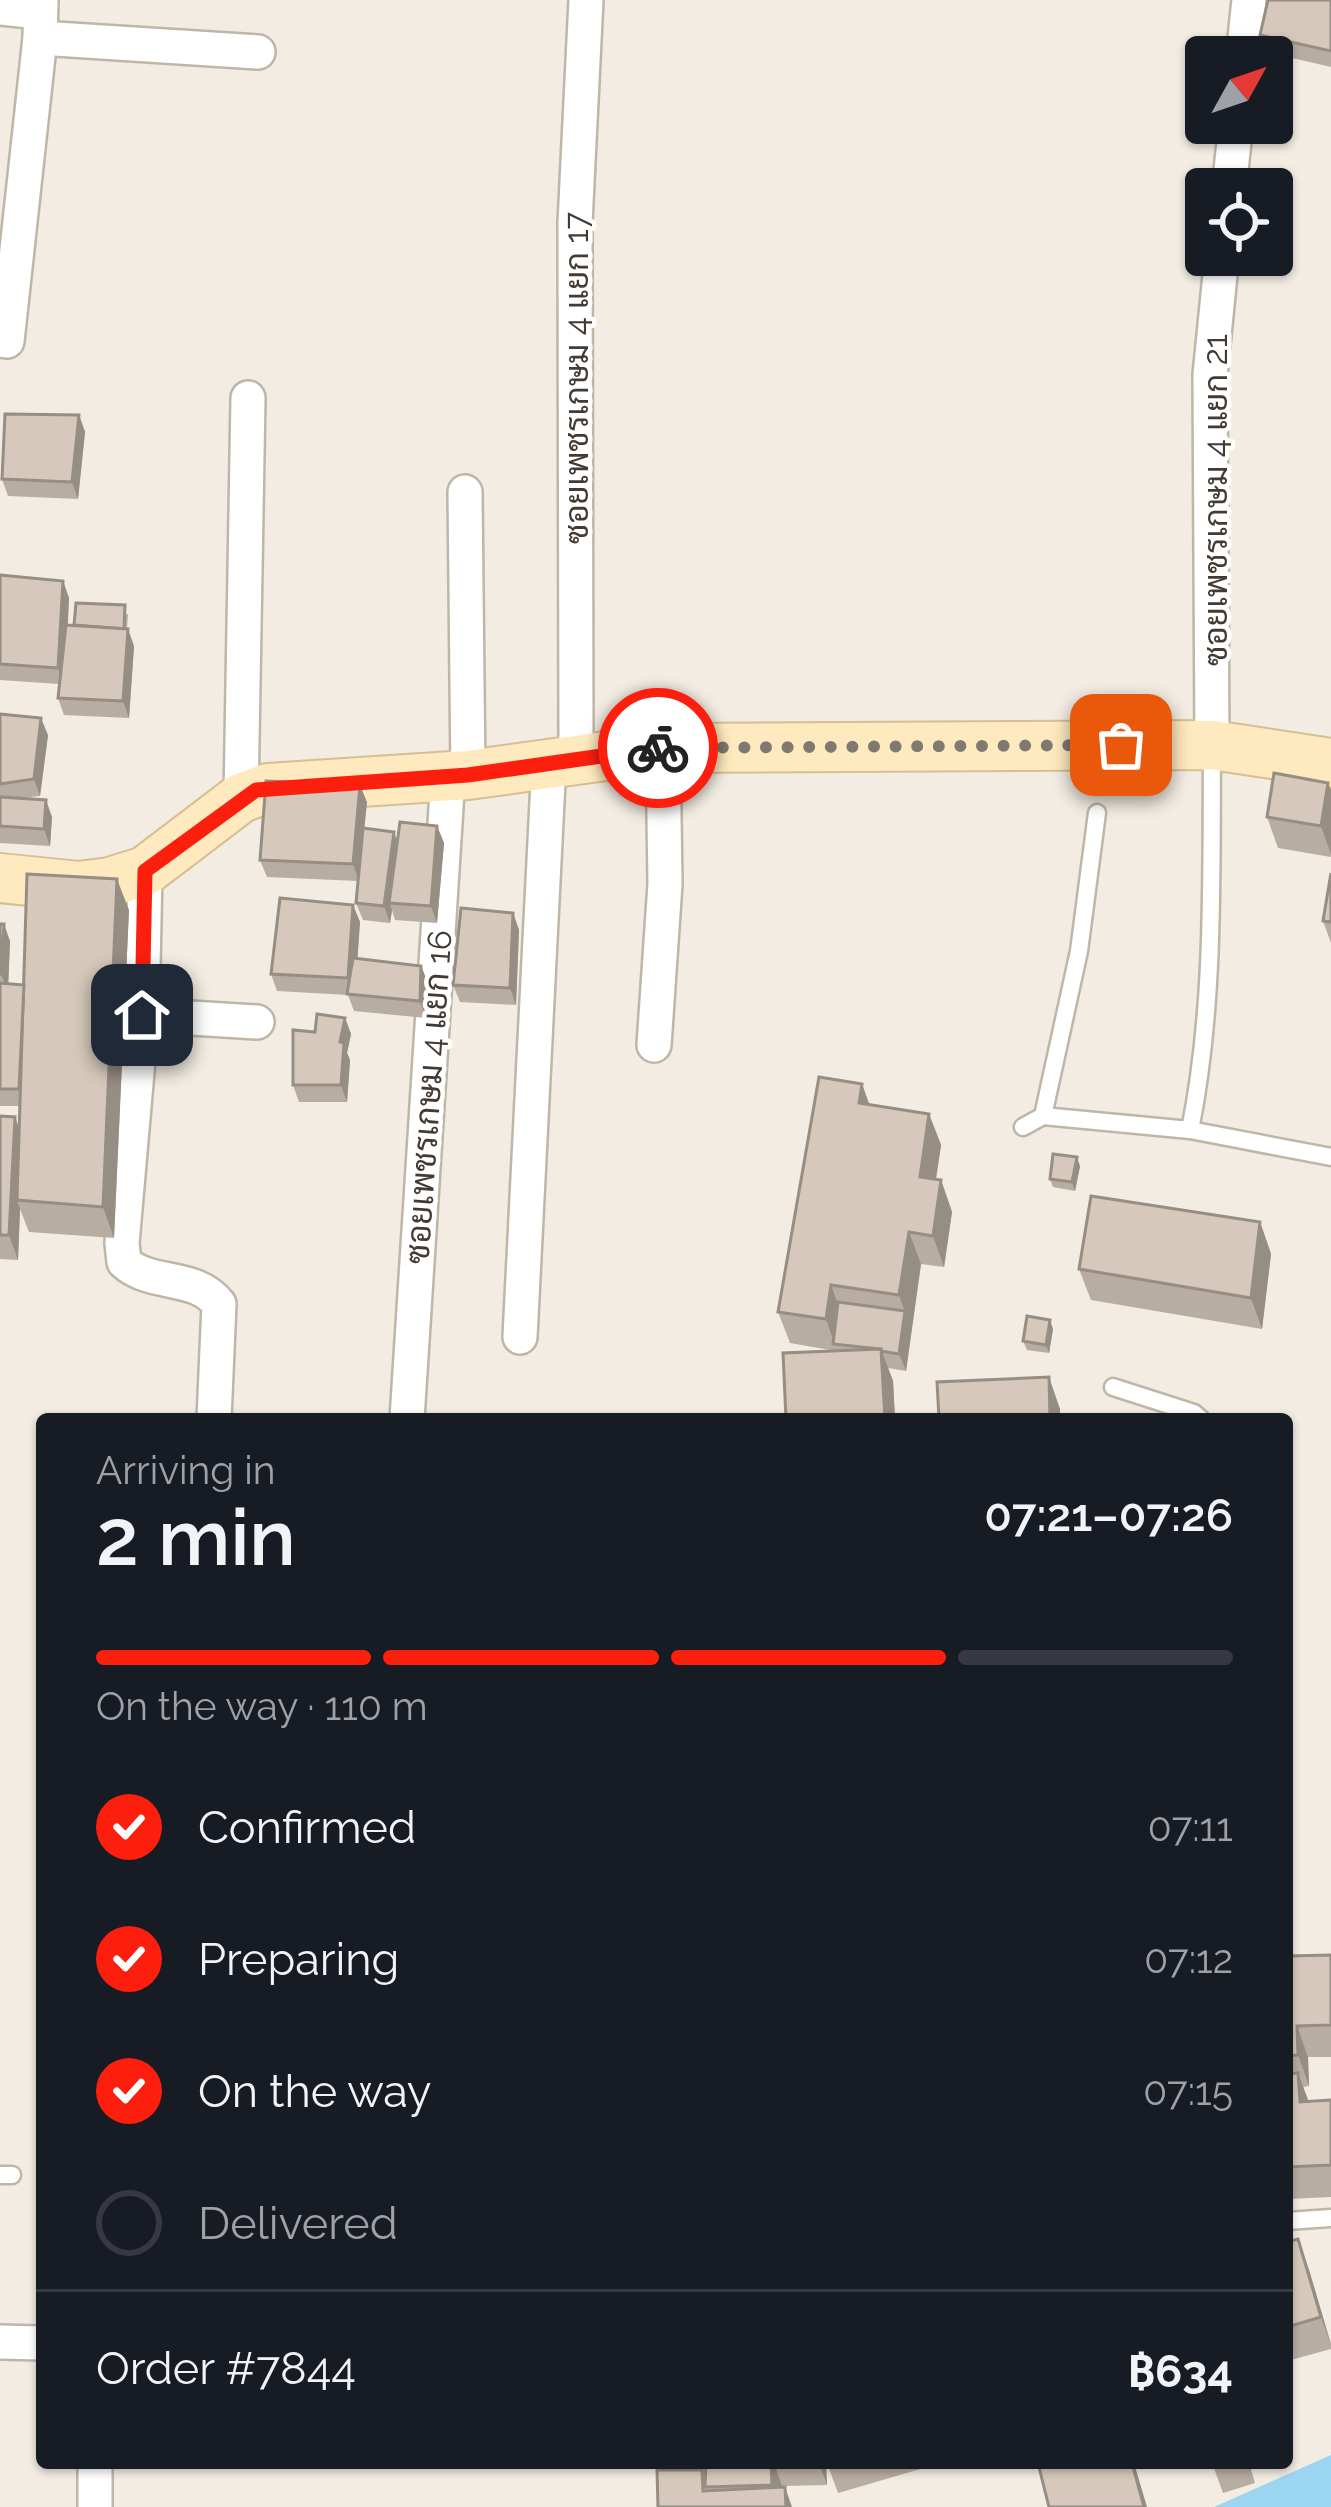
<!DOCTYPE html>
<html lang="en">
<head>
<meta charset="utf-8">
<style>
  body { margin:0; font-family:Raleway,Sarabun,sans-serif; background:#242831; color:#f1f3f6; height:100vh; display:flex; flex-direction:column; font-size:45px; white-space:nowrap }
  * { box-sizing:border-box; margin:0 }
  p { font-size:39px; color:#9ea1a6 }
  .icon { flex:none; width:66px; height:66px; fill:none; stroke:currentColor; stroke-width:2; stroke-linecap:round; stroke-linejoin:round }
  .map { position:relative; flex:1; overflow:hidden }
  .sheet { position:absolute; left:36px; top:1413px; width:1257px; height:1056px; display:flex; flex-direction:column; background:#171b24; border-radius:12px; box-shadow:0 3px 9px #0004 }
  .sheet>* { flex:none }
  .needle { width:78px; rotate:50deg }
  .tools { position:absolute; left:1185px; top:36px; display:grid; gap:24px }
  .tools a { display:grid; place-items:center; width:108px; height:108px; border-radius:12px; background:#171b24; box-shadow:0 3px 9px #0004; font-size:60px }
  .pin { position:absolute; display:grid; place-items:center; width:102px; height:102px; color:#fff; margin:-51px; border-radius:24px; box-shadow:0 6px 18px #0006 }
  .courier { position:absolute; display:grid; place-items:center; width:120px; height:120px; margin:-60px; border:9px solid #fd1f0e; border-radius:50%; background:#fff; color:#222; box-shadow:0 3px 15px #0007 }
  .summary em { font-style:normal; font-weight:600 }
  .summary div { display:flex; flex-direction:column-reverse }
  .summary { display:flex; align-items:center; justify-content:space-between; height:204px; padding:0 60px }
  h1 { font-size:78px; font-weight:600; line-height:90px }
  .bar { display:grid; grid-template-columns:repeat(4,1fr); gap:18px 12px; align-content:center; height:144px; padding:0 60px }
  .bar i { height:15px; border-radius:9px; background:#363941 }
  .bar .active { background:#fd1f0e }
  .bar p { grid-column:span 4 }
  .line { display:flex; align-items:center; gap:30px; padding:0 60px; border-top:3px solid #363941 }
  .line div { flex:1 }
  ol { padding:0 60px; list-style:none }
  li { display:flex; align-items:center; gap:36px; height:132px }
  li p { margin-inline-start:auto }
  li .icon { padding:12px; border-radius:50%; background:#fd1f0e; color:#fff; stroke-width:4 }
  li:last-child { color:#9ea1a6 }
  li i { width:66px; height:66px; border:6px solid #363941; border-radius:50% }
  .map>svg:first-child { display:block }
</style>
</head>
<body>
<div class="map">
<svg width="1331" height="2507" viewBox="0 0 1331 2507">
  <rect width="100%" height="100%" fill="#f2ece2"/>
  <polygon fill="#9cd5f1" points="1331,2455 1331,2507 1214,2507"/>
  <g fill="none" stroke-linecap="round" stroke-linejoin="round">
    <defs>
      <g id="lane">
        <polyline points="1043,1116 1079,951 1097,813"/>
        <polyline points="1023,1127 1043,1116 1190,1130 1331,1157"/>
        <path d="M1190 1130C1215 1006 1211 878 1212 751"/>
        <polyline points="1113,1387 1194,1413 1201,1419"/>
        <polyline points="0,2175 12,2175"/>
        <polyline points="1287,2221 1331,2218"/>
      </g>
      <g id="street">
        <polyline points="0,8 39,12"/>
        <polyline points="40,38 258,52"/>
        <polyline points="1243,57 1249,0"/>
        <polyline points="1229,189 1236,123"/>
        <polyline points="0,340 7,341 40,38 41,0"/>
        <polyline points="465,492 468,775"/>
        <polyline points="1212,745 1210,375 1222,255"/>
        <polyline points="576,757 575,223 586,0"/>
        <polyline points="241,798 248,398"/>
        <path d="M145 871 142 1015 122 1243 124 1262C151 1287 195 1273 219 1304L214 1419"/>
        <polyline points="142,1015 257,1022"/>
        <polyline points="654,1045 665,884 663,748"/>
        <polyline points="520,1337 549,762"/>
        <polyline points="407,1419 448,776"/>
        <polyline points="0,2342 42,2343"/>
        <polyline points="95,2507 95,2463"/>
      </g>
      <polyline id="secondary" points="0,878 79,886 110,882 145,871 241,798 268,788 468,775 663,748 1212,745 1331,763"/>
    </defs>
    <use href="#lane" stroke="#c0b6a8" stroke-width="21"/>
    <use href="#street" stroke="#c0b6a8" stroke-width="38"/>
    <use href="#secondary" stroke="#d6bf93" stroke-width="52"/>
    <use href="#lane" stroke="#fff" stroke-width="16"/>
    <use href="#street" stroke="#fff" stroke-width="33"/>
    <use href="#secondary" stroke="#ffeabf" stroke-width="48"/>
  </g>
  <g fill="#b8ada1">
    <polygon points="1331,0 1331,67 1267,52 1261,35"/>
    <polygon points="79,415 85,432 78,499 8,496 2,479"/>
    <polygon points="0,575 63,581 69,598 68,625 128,614 127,629 134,646 129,718 64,715 58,698 59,684 0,680"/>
    <polygon points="48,735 40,796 23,798 52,817 50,846 0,843 0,784"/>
    <polygon points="1328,783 1331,790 1331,857 1278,848 1267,817"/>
    <polygon points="367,802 364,828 398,841 437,826 444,843 437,923 395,920 392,910 390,923 363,920 356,903 358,881 267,877 260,860"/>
    <polygon points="1331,873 1331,943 1323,921"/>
    <polygon points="353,905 360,922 357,958 421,966 428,983 426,1018 354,1011 348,995 277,991 271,974"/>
    <polygon points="129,910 114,1238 29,1232 20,1209 18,1260 0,1259 0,1116 15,1117 19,1130 20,1106 0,1106 0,924 10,941 8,984 24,985"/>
    <polygon points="513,913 519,930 516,1005 460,1002 453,985"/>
    <polygon points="345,1018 351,1034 347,1053 350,1060 347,1102 299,1102 293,1085 315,1032"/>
    <polygon points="862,1084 869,1104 929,1114 941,1145 936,1180 941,1180 952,1212 944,1267 921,1264 906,1371 888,1368 893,1381 895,1419 786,1419 836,1351 790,1343 778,1312"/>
    <polygon points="1080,1166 1075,1191 1053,1187 1050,1179"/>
    <polygon points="1260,1222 1271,1254 1262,1329 1091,1300 1079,1269"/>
    <polygon points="1053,1329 1049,1353 1027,1350 1023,1341"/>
    <polygon points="1331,1955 1331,2057 1308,2057 1309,2086 1303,2087 1308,2101 1331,2100 1331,2197 1287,2199 1287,1956"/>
    <polygon points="1287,2242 1309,2270 1331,2344 1331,2349 1287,2361"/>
    <polygon points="670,2463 826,2463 827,2485 782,2486 782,2487 658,2507 672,2470"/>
    <polygon points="827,2463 941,2463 838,2493"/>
    <polygon points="1212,2463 1249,2463 1255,2483 1223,2493"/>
  </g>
  <g fill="#968d83">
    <polygon points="79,415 85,432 78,499 72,482"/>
    <polygon points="63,581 69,598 64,685 58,668"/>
    <polygon points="128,629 134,646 129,718 123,701"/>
    <polygon points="41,718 48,735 40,796 34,779"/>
    <polygon points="1328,783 1331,790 1331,854 1321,826"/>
    <polygon points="360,785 367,802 359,881 353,864"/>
    <polygon points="46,800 52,817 50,846 44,829"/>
    <polygon points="437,826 444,843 437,923 431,906"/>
    <polygon points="394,832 400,849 389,903 392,910 390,923 384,906"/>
    <polygon points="117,879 129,910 114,1238 103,1207"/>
    <polygon points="353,905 360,922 355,995 348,978"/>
    <polygon points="513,913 519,930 516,1005 510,988"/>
    <polygon points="4,924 10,941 8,991 1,974"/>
    <polygon points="421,966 428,983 426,1018 420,1001"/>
    <polygon points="345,1018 351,1034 347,1053 350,1060 347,1102 341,1085 340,1042"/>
    <polygon points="862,1084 873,1115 859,1103"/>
    <polygon points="929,1114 941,1145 931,1209 920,1177"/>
    <polygon points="15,1117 24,1142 17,1200 20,1209 18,1260 9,1235"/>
    <polygon points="1077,1157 1080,1166 1075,1191 1072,1182"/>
    <polygon points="941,1180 952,1212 944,1267 933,1236"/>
    <polygon points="1260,1222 1271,1254 1262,1329 1251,1298"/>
    <polygon points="909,1232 921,1264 906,1371 899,1354 905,1312 899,1295"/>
    <polygon points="831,1285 842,1316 835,1345 826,1319"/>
    <polygon points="1050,1320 1053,1329 1049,1353 1046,1345"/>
    <polygon points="881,1349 893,1381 895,1419 885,1419"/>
    <polygon points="1049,1377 1060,1409 1060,1419 1050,1419"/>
    <polygon points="1297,2026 1308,2057 1309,2086 1298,2055"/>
    <polygon points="1298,2073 1310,2105 1300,2102"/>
    <polygon points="1298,2239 1309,2270 1331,2345 1321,2317"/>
    <polygon points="771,2463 774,2463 782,2486 783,2507 780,2507 772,2485"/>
    <polygon points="819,2463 826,2463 827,2485"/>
    <polygon points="1132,2463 1134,2463 1147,2507 1144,2507"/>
    <polygon points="785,2487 792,2507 786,2507"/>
  </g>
  <g fill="#d6c9bb" stroke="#968d83" stroke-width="3">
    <polygon points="1268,0 1331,0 1331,51 1260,35"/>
    <polygon points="5,414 79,415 72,482 2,479"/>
    <polygon points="0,575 63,581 58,668 0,664"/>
    <polygon points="76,603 125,605 124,629 74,625"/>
    <polygon points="66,625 128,629 123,701 58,698"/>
    <polygon points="0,714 41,718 34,779 0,784"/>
    <polygon points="1274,773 1328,783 1321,826 1267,817"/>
    <polygon points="266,781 360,785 353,864 260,860"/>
    <polygon points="0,797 46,800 44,829 0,826"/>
    <polygon points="400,822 437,826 431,906 389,903"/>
    <polygon points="363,828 394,832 384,906 356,903"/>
    <polygon points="1331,873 1331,922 1323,921"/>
    <polygon points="27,874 117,879 103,1207 17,1200"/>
    <polygon points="280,898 353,905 348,978 271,974"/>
    <polygon points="461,908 513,913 510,988 453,985"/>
    <polygon points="0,924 4,924 1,974 0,974"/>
    <polygon points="353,958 421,966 420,1001 347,994"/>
    <polygon points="0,983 24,985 19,1089 0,1089"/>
    <polygon points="317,1014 345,1018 340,1042 344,1043 341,1085 293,1085 293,1030 315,1032"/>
    <polygon points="819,1077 862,1084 859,1103 929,1114 920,1177 941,1180 933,1236 909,1232 899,1295 831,1285 826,1319 778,1312"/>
    <polygon points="0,1116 15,1117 9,1235 0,1235"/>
    <polygon points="1053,1154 1077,1157 1072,1182 1050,1179"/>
    <polygon points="1091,1196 1260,1222 1251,1298 1079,1269"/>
    <polygon points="838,1302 905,1311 899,1354 881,1351 881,1349 833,1344"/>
    <polygon points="1027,1316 1050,1320 1046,1345 1023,1341"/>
    <polygon points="881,1349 885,1419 786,1419 783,1353"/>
    <polygon points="1049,1377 1050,1419 939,1419 937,1382"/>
    <polygon points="1331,1955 1331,2025 1297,2026 1298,2055 1287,2056 1287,1956"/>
    <polygon points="1298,2073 1300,2102 1331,2100 1331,2165 1287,2167 1287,2074"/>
    <polygon points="1298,2239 1321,2317 1287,2327 1287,2242"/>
    <polygon points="706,2463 771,2463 772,2485 705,2487"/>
    <polygon points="1038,2463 1132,2463 1144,2507 1049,2507"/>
    <polygon points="657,2470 702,2470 703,2491 785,2487 786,2507 658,2507"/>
  </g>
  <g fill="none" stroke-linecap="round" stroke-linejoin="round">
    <polyline stroke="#807970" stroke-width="12" stroke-dasharray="0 21.6" points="658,748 1121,745"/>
    <polyline stroke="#fd1f0e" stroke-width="15" points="142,1015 145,871 256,790 468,775 658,748"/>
  </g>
  <g text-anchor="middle" stroke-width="9" stroke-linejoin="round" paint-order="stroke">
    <g font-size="33" fill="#433b33" stroke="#fff">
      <text transform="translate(576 378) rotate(-90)" y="12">ซอยเพชรเกษม 4 แยก 17</text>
      <text transform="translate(1215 500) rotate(-90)" y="12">ซอยเพชรเกษม 4 แยก 21</text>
      <text transform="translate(428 1097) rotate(-86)" y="12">ซอยเพชรเกษม 4 แยก 16</text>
    </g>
  </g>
</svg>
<div class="tools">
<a><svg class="needle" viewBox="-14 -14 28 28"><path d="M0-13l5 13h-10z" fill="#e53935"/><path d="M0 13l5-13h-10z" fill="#9ea1a6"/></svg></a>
<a><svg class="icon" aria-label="locate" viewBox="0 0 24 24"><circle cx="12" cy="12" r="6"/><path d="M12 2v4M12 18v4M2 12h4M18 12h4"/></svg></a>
</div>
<div class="pin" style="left:1121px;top:745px;background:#ea580c"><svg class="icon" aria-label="bag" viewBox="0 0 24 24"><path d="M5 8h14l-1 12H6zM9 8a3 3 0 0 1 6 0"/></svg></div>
<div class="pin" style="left:142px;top:1015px;background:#1f2937"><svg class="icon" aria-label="home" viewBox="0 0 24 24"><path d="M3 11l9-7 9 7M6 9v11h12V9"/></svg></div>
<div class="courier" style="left:658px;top:748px"><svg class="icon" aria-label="bike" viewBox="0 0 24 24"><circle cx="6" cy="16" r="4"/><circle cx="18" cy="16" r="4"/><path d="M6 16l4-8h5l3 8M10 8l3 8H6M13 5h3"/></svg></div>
<section class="sheet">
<div class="summary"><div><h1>2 min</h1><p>Arriving in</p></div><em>07:21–07:26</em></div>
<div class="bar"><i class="active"></i><i class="active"></i><i class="active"></i><i></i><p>On the way · 110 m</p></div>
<ol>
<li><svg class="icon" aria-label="check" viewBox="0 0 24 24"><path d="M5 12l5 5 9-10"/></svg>Confirmed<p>07:11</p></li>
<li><svg class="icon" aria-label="check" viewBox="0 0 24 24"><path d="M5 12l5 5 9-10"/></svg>Preparing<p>07:12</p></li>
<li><svg class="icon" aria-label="check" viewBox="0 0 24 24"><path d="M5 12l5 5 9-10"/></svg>On the way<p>07:15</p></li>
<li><i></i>Delivered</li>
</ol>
<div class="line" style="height:156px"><div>Order #7844</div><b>฿634</b></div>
</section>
</div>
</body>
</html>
